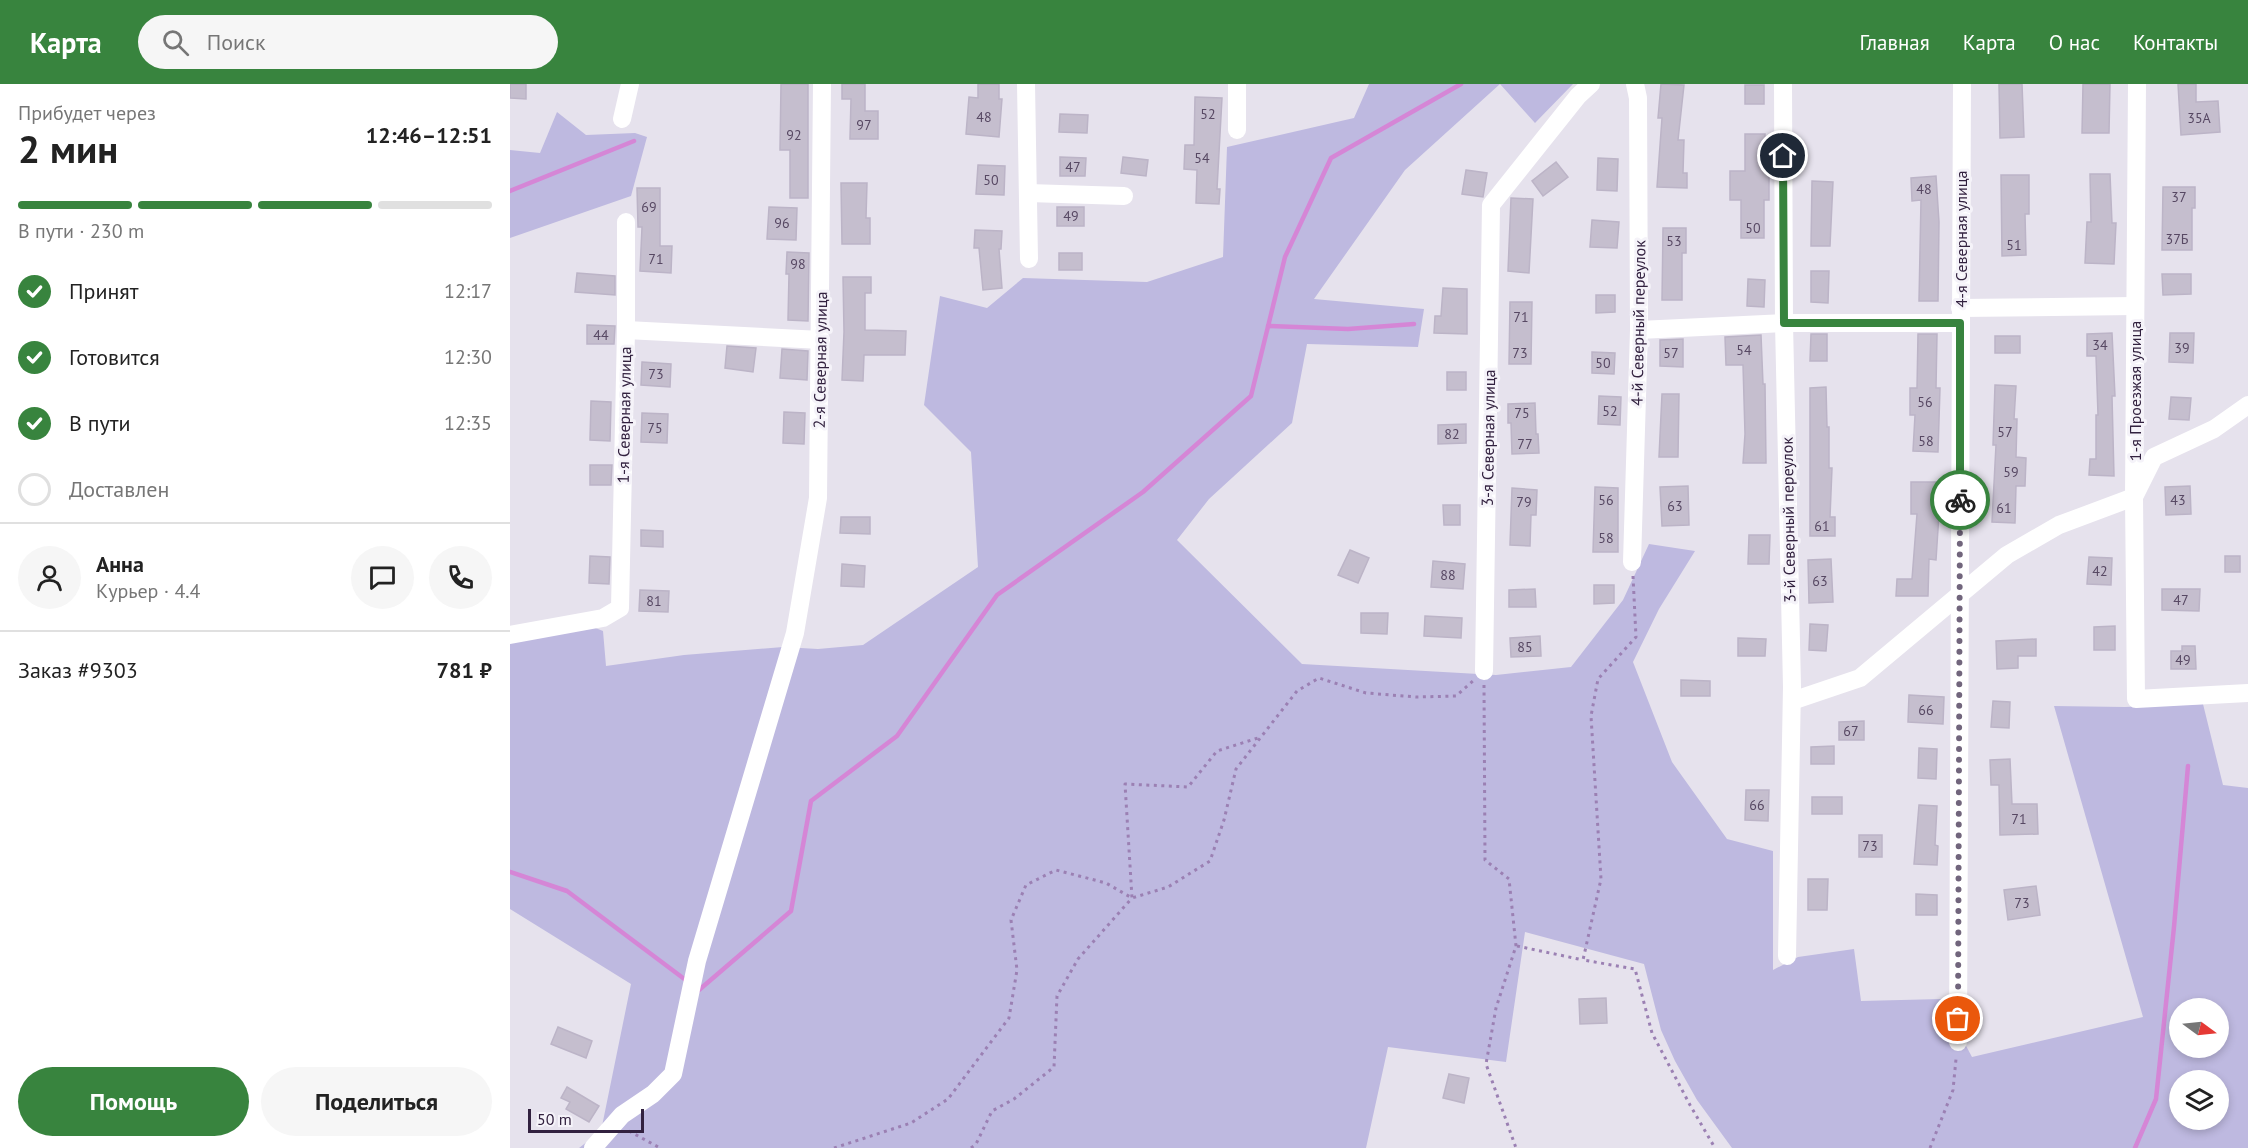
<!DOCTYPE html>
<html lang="ru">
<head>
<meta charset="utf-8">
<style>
  body { margin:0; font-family:"PT Sans",sans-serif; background:#f6f6f6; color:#222; height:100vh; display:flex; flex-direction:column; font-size:22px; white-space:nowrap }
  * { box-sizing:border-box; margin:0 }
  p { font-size:20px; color:#767676 }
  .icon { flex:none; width:33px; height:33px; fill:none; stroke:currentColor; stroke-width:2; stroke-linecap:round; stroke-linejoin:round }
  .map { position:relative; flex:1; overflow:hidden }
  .drawer { display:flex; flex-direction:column; background:#fff; width:510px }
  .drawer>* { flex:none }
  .needle { width:39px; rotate:105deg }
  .tools { position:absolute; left:1659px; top:914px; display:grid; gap:12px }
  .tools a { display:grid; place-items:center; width:60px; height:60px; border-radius:50%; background:#fff; box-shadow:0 3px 9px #0003; font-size:30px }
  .scale { position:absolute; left:18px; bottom:15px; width:116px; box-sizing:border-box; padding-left:6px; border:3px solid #32213f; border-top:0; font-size:16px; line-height:21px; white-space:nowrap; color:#32213f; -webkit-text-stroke:4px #f5f3f9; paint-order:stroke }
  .pin { position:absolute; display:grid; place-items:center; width:51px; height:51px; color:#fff; margin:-26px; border:3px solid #fff; border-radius:50%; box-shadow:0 2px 6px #0007 }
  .courier { position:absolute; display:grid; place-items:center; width:60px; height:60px; margin:-30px; border:4px solid #38843e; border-radius:50%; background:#fff; color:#222; box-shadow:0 2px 8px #0007 }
  .overview em { font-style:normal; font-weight:600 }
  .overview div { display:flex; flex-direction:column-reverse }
  .overview { display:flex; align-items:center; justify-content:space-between; height:102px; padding:0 18px }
  h1 { font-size:39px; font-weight:600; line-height:45px }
  .bar { display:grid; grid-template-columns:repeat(4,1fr); gap:9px 6px; align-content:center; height:72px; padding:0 18px }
  .bar i { height:8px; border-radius:4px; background:#e0e0e0 }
  .bar .on { background:#38843e }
  .bar p { grid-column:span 4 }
  .line { display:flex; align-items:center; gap:15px; padding:0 18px; border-top:2px solid #e0e0e0 }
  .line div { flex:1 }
  .round { display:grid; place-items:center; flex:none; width:63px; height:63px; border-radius:32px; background:#f6f6f6 }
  ol { padding:0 18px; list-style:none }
  li { display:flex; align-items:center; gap:18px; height:66px }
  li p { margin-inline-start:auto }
  li .icon { padding:6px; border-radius:50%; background:#38843e; color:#fff; stroke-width:4 }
  li:last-child { color:#767676 }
  li i { width:33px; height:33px; border:3px solid #e0e0e0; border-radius:50% }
  .primary-button { display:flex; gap:12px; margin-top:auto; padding:12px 18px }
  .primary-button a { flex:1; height:69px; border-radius:36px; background:#38843e; color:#fff; font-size:24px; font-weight:600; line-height:69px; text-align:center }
  .primary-button a+a { background:#f6f6f6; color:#222 }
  header { display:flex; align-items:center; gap:36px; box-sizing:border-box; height:84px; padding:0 30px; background:#38843e; color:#fff }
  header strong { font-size:28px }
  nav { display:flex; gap:33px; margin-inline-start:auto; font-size:21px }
  .search { width:420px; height:54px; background:#f6f6f6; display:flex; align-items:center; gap:15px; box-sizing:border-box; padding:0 21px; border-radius:33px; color:#767676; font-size:22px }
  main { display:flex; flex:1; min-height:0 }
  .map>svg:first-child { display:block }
</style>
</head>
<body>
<header>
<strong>Карта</strong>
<div class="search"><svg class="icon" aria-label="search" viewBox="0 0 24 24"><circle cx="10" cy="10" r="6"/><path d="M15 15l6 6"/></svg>Поиск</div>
<nav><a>Главная</a><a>Карта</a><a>О нас</a><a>Контакты</a></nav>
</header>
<main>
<section class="drawer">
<div class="overview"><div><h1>2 мин</h1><p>Прибудет через</p></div><em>12:46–12:51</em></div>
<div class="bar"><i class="on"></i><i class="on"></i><i class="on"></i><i></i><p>В пути · 230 m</p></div>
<ol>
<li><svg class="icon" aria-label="check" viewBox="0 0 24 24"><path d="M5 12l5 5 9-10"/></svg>Принят<p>12:17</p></li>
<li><svg class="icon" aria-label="check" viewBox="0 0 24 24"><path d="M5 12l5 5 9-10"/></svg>Готовится<p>12:30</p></li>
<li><svg class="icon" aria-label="check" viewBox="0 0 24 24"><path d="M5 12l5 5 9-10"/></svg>В пути<p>12:35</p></li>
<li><i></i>Доставлен</li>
</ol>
<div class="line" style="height:108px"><a class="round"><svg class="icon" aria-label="person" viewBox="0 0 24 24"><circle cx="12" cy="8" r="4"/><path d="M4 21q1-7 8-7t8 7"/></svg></a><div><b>Анна</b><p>Курьер · 4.4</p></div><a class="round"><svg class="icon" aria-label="chat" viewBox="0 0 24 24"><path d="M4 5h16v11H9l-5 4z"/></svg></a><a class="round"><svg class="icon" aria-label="phone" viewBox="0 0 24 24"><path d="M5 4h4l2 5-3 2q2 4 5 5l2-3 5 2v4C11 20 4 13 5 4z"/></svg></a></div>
<div class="line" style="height:78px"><div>Заказ #9303</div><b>781 ₽</b></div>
<div class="primary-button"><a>Помощь</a><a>Поделиться</a></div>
</section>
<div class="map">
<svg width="1738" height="1064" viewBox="0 0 1738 1064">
  <rect width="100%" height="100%" fill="#e6e2ed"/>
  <g fill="#beb9e0" fill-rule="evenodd">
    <path d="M859 0H1063L1025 39 990 0 895 86 804 215 914 225 908 263 797 260 782 339 699 415 667 456 792 580 986 591 1061 583 1113 516 1139 460 1185 467 1149 525 1123 578 1162 678 1217 755 1263 767V886L1288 873 1344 865 1351 917 1431 915 1462 973 1633 933 1544 622 1615 623 1693 620 1713 701 1738 704V1064H1222L1187 1016 1165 977 1151 946 1134 880 1015 848 996 978 878 963 856 1064H69L91 1047 121 900 0 825V558L83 543 93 547 96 582 174 571 273 563 308 565 353 561 468 483 461 368 414 321 430 212 477 224 513 194 637 198 713 173 717 63 844 34ZM1670 924H1708V963H1670ZM1670 996H1708V1035H1670Z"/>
    <polygon points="47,28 76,51 125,49 137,53 121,112 0,154 0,66 30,69"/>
  </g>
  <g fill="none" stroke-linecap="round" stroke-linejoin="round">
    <g stroke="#d586d6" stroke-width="4.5">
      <polyline points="0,107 124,57"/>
      <polyline points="758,242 838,245 904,240"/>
      <polyline points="0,788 57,807 177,897"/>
      <polyline points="186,904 189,906 281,827 301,717 387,652 487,511 633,408 741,312 775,173 821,74 951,0"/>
      <polyline points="1625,1064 1646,1015 1664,843 1678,682"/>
    </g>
  </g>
  <g fill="#c5bece" stroke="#bcb4c7" stroke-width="1.5">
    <polygon points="0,0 16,0 16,15 0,14"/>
    <polygon points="271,0 298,0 298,114 280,114 280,66 270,66"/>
    <polygon points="332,0 355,0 355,27 368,27 368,55 340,55 341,15 332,15"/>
    <polygon points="468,0 489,0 489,15 492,15 489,53 456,50 459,13 468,14"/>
    <polygon points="1151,0 1174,1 1168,56 1174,56 1173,89 1177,89 1177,104 1147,103 1152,34 1148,34"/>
    <polygon points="1489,0 1512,0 1514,53 1490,54"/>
    <polygon points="1573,0 1600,0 1599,49 1572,49"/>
    <polygon points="1668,0 1686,0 1686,18 1708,17 1710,48 1671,51"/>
    <rect x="1235" y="1" width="19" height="19"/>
    <polygon points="685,13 712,14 707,105 710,105 709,120 686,119 687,86 674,85 675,61 684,61"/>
    <polygon points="550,30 578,31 577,49 549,48"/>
    <polygon points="1235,50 1255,50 1254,86 1259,86 1259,116 1254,116 1254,154 1231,154 1231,116 1220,116 1220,87 1235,87"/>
    <polygon points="550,73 576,74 575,92 550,92"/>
    <polygon points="613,73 638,76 636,92 611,89"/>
    <polygon points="1088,74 1108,75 1107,107 1087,106"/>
    <polygon points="1046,78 1058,93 1033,112 1022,97"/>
    <polygon points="468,81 495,82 494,111 466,110"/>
    <polygon points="956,86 977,89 973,113 952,110"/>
    <polygon points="1580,90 1600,90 1602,139 1606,139 1604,180 1575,179 1577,138 1581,138"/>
    <polygon points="1491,91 1519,91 1519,130 1515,130 1516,171 1492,172"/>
    <polygon points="1426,92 1429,138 1428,217 1409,217 1411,116 1402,117 1401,94"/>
    <polygon points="1302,97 1323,98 1320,162 1301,162"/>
    <polygon points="331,99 357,99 356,134 360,134 360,160 332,160"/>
    <polygon points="1653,103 1685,103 1685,124 1682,124 1682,166 1652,166"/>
    <polygon points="127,104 150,104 150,162 162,162 161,189 130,187 132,143 128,143"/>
    <polygon points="1001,114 1023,115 1019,189 998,187"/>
    <polygon points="259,123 287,124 286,156 257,155"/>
    <rect x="547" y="123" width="27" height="19"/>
    <polygon points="1082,136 1109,138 1107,164 1080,163"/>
    <polygon points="1153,144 1176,144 1176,169 1172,169 1172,216 1152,216"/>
    <polygon points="465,146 492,147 491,165 489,165 492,204 473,206 469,164 464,164"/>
    <polygon points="277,168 299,169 298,237 278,236 279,190 276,190"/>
    <rect x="549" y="169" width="23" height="17"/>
    <polygon points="1301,187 1319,187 1318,219 1301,218"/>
    <polygon points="67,189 105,192 105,211 65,208"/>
    <polygon points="1652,190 1681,190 1681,210 1653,211"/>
    <polygon points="333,193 361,193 361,209 355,209 355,246 396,247 395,271 354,271 353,297 332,296 334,248"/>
    <polygon points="1238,195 1255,196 1254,223 1237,222"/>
    <polygon points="933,204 957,205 957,250 924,249 925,232 931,232"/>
    <polygon points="1086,211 1105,211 1105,228 1086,229"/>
    <polygon points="1000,218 1022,218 1021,280 999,280"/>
    <polygon points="77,241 105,242 104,260 77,260"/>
    <polygon points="1602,249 1605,312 1602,312 1604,392 1579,391 1580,375 1586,375 1586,331 1588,331 1586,272 1577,272 1577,250"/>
    <polygon points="1660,249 1684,249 1683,279 1659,278"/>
    <polygon points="1301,250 1317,250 1317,277 1300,277"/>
    <polygon points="1408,250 1427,250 1426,304 1430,304 1428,368 1403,367 1405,331 1400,331 1400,304 1407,304"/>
    <polygon points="1251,251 1253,300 1255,300 1256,379 1233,379 1235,350 1233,281 1216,281 1215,253"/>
    <rect x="1485" y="252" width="25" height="17"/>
    <polygon points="1173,255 1173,283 1150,282 1150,256"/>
    <polygon points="217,262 246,264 243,288 215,284"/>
    <polygon points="272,265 298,267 297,296 270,294"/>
    <polygon points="1082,268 1105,269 1104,290 1082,289"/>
    <polygon points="132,278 161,280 160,303 131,301"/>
    <rect x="937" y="288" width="19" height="18"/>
    <polygon points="1485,301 1506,302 1504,335 1507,335 1506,373 1516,374 1515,402 1506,402 1505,439 1482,438 1486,361 1483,361"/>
    <polygon points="1316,303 1317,343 1319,343 1319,384 1322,384 1320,433 1325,433 1325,452 1300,452 1300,304"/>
    <polygon points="1152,310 1169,310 1168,373 1149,373"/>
    <polygon points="1089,312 1111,313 1110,341 1088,340"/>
    <polygon points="1661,313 1681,314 1679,336 1659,335"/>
    <polygon points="81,317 101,318 100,357 80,356"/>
    <polygon points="1025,319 1026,350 1028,350 1029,369 1002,370 1001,339 998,339 998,320"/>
    <polygon points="274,328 295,329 294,360 273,359"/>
    <polygon points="132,329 158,330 157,359 131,358"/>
    <polygon points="956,340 956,359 928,360 928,341"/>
    <polygon points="80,381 102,381 101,401 80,401"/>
    <polygon points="1401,398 1433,398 1433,430 1429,430 1426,476 1419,475 1418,512 1386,512 1387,495 1402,495 1407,430 1401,430"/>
    <polygon points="1178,402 1179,441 1152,442 1150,403"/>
    <polygon points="1680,402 1681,430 1656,431 1655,403"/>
    <polygon points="1085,403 1108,404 1108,468 1083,468"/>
    <polygon points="1002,404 1027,406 1026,431 1021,431 1020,462 1000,461"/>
    <polygon points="933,421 950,421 950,441 934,441"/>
    <polygon points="331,433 360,433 360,450 330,449"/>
    <polygon points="131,446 153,447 153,463 131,462"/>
    <polygon points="1239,451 1260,451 1259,480 1238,480"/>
    <polygon points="840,466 859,474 848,499 828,491"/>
    <polygon points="80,472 100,473 99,500 79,499"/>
    <rect x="1715" y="472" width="15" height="16"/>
    <polygon points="1579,473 1602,474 1601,501 1577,500"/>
    <polygon points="1321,475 1323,518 1299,519 1298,476"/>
    <polygon points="923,477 955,480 953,505 921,503"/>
    <polygon points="332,480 355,482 354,503 331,502"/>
    <polygon points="1084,501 1104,501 1104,519 1084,520"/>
    <polygon points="1025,505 1026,523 999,523 999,506"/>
    <polygon points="1652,505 1690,505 1689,527 1652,526"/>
    <polygon points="130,506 159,507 158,528 129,527"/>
    <polygon points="851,529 878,529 877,550 851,549"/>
    <polygon points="915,532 952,534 951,554 914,552"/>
    <polygon points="1300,540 1318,541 1316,567 1299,566"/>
    <polygon points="1605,542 1605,566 1584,566 1584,543"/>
    <polygon points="1030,552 1031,572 1001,573 1000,554"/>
    <polygon points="1228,554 1256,555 1255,572 1228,572"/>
    <polygon points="1526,555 1526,572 1508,572 1508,584 1487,585 1486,557"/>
    <polygon points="1672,562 1685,562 1686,585 1661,585 1661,567 1672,567"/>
    <polygon points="1171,596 1200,597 1200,612 1171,612"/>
    <polygon points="1399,611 1434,613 1433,640 1398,638"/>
    <polygon points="1483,617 1500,618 1499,644 1481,643"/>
    <polygon points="1354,637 1354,656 1329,656 1329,638"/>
    <polygon points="1324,662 1324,680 1301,680 1301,663"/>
    <polygon points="1409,664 1427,665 1426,695 1408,694"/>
    <polygon points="1500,675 1502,720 1527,720 1528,750 1490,751 1489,701 1481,701 1480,676"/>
    <polygon points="1236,706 1259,706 1258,737 1235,736"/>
    <rect x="1302" y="713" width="30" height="17"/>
    <polygon points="1409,721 1427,722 1425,761 1428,762 1427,781 1404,780"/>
    <rect x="1349" y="751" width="23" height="22"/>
    <polygon points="1298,795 1318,795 1317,826 1298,826"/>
    <polygon points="1526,802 1530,831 1498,836 1494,806"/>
    <polygon points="1406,810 1427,811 1427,831 1406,831"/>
    <polygon points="1096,914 1097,939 1070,940 1069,915"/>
    <polygon points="48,943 82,957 76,974 41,960"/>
    <polygon points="939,990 959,994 954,1019 933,1014"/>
    <polygon points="57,1003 89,1022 79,1038 56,1025 60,1018 51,1014"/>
  </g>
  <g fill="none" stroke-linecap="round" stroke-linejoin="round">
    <g stroke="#9b80b3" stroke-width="3" stroke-dasharray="3 4.5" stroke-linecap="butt">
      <polyline points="1123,492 1126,553 1088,595 1081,632 1091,795 1073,876 1125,885 1142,949 1180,1021 1205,1064"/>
      <polyline points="974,601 975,776 999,795 1006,862 986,924 976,980 1006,1064"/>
      <polyline points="1007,862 1073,876"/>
      <polyline points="119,1047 150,1064"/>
      <polyline points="324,1064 401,1039 438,1015 499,934 507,886 501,836 516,801 546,786 596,799 622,814 658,803 700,777 714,736 726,685 787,607 809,594 856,609 906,613 946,612 964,596"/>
      <polyline points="461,1064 466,1060 482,1027 504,1015 544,983 547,912 568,875 622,814 615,700 678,703 707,667 751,653"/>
      <polyline points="1420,1064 1443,1006 1446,975"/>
    </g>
    <g stroke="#fff" stroke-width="18">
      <polyline points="516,0 519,175"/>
      <polyline points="1273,0 1274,239 1282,603 1277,872"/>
      <polyline points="1627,0 1624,413 1626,615 1738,609"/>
      <polyline points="112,35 120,0"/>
      <polyline points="727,46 727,0"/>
      <polyline points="518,109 614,112"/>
      <polyline points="1450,224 1625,222"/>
      <polyline points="116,246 311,256"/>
      <polyline points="1129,246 1274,239 1450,239"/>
      <polyline points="1122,478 1129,246 1128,14 1125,0"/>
      <polyline points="0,551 93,534 110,524 116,246 116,138"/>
      <polyline points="974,587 981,121 1068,12 1081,0"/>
      <polyline points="1282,617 1350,594 1497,471 1549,441 1624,413 1644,373 1704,345 1738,321"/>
      <polyline points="1448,958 1452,0"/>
      <polyline points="83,1064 112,1031 143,1010 163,990 187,877 285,549 308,414 312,0"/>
    </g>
  </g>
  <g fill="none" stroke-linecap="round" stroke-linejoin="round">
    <polyline stroke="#71657c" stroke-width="6" stroke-dasharray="0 10.8" points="1448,935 1450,416"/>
    <polyline stroke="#38843e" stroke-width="8" points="1273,72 1274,239 1450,239 1450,416"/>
  </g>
  <g text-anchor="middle" stroke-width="6" stroke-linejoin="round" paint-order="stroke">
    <g font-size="14" fill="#574863">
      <text x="698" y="35">52</text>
      <text x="474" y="38">48</text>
      <text x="1689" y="39">35А</text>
      <text x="354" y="46">97</text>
      <text x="284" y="56">92</text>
      <text x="692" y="79">54</text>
      <text x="563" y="88">47</text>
      <text x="481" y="101">50</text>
      <text x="1414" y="110">48</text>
      <text x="1669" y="118">37</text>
      <text x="139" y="128">69</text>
      <text x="561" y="137">49</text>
      <text x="272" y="144">96</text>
      <text x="1243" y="149">50</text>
      <text x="1667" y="160">37Б</text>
      <text x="1164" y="162">53</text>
      <text x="1504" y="166">51</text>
      <text x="146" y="180">71</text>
      <text x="288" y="185">98</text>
      <text x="1011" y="238">71</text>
      <text x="91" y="256">44</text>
      <text x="1590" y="266">34</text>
      <text x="1672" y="269">39</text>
      <text x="1234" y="271">54</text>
      <text x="1010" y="274">73</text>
      <text x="1161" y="274">57</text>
      <text x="1093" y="284">50</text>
      <text x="146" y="295">73</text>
      <text x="1415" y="323">56</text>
      <text x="1100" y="332">52</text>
      <text x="1012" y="334">75</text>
      <text x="145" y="349">75</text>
      <text x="1495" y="353">57</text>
      <text x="942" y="355">82</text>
      <text x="1416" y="362">58</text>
      <text x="1015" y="365">77</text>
      <text x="1501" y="393">59</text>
      <text x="1096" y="421">56</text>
      <text x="1668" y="421">43</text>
      <text x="1014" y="423">79</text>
      <text x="1165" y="427">63</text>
      <text x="1494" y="429">61</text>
      <text x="1312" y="447">61</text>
      <text x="1096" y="459">58</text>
      <text x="1590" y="492">42</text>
      <text x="938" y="496">88</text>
      <text x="1310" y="502">63</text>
      <text x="1671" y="521">47</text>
      <text x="144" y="522">81</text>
      <text x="1015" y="568">85</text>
      <text x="1673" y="581">49</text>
      <text x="1416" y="631">66</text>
      <text x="1341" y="652">67</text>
      <text x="1247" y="726">66</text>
      <text x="1509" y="740">71</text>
      <text x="1360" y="767">73</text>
      <text x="1512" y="824">73</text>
    </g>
    <g font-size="16" fill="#32213f" stroke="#f5f3f9">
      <text transform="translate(1451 155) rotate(-90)" y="6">4-я Северная улица</text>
      <text transform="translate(1128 239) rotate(-89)" y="6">4-й Северный переулок</text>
      <text transform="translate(310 276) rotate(-89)" y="6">2-я Северная улица</text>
      <text transform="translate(1625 307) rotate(-90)" y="6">1-я Проезжая улица</text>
      <text transform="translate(114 331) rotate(-89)" y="6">1-я Северная улица</text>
      <text transform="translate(978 354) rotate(-89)" y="6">3-я Северная улица</text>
      <text transform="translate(1278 436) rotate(-91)" y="6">3-й Северный переулок</text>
    </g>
  </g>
</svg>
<div class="tools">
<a><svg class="needle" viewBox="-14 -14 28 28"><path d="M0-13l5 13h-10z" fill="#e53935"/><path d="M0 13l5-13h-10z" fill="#767676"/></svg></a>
<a><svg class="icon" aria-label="layers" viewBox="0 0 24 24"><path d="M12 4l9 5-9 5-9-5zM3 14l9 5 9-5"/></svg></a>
</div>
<div class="scale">50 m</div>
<div class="pin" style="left:1448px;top:935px;background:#ea580c"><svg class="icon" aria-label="bag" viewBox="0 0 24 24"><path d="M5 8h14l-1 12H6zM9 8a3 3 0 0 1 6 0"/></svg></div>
<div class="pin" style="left:1273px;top:72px;background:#1f2937"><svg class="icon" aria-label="home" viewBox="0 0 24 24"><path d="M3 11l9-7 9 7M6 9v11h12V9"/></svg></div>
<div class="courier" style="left:1450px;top:416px"><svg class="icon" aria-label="bike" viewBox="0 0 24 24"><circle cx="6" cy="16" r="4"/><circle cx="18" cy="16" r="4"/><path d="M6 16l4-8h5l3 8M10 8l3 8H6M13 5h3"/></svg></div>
</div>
</main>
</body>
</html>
